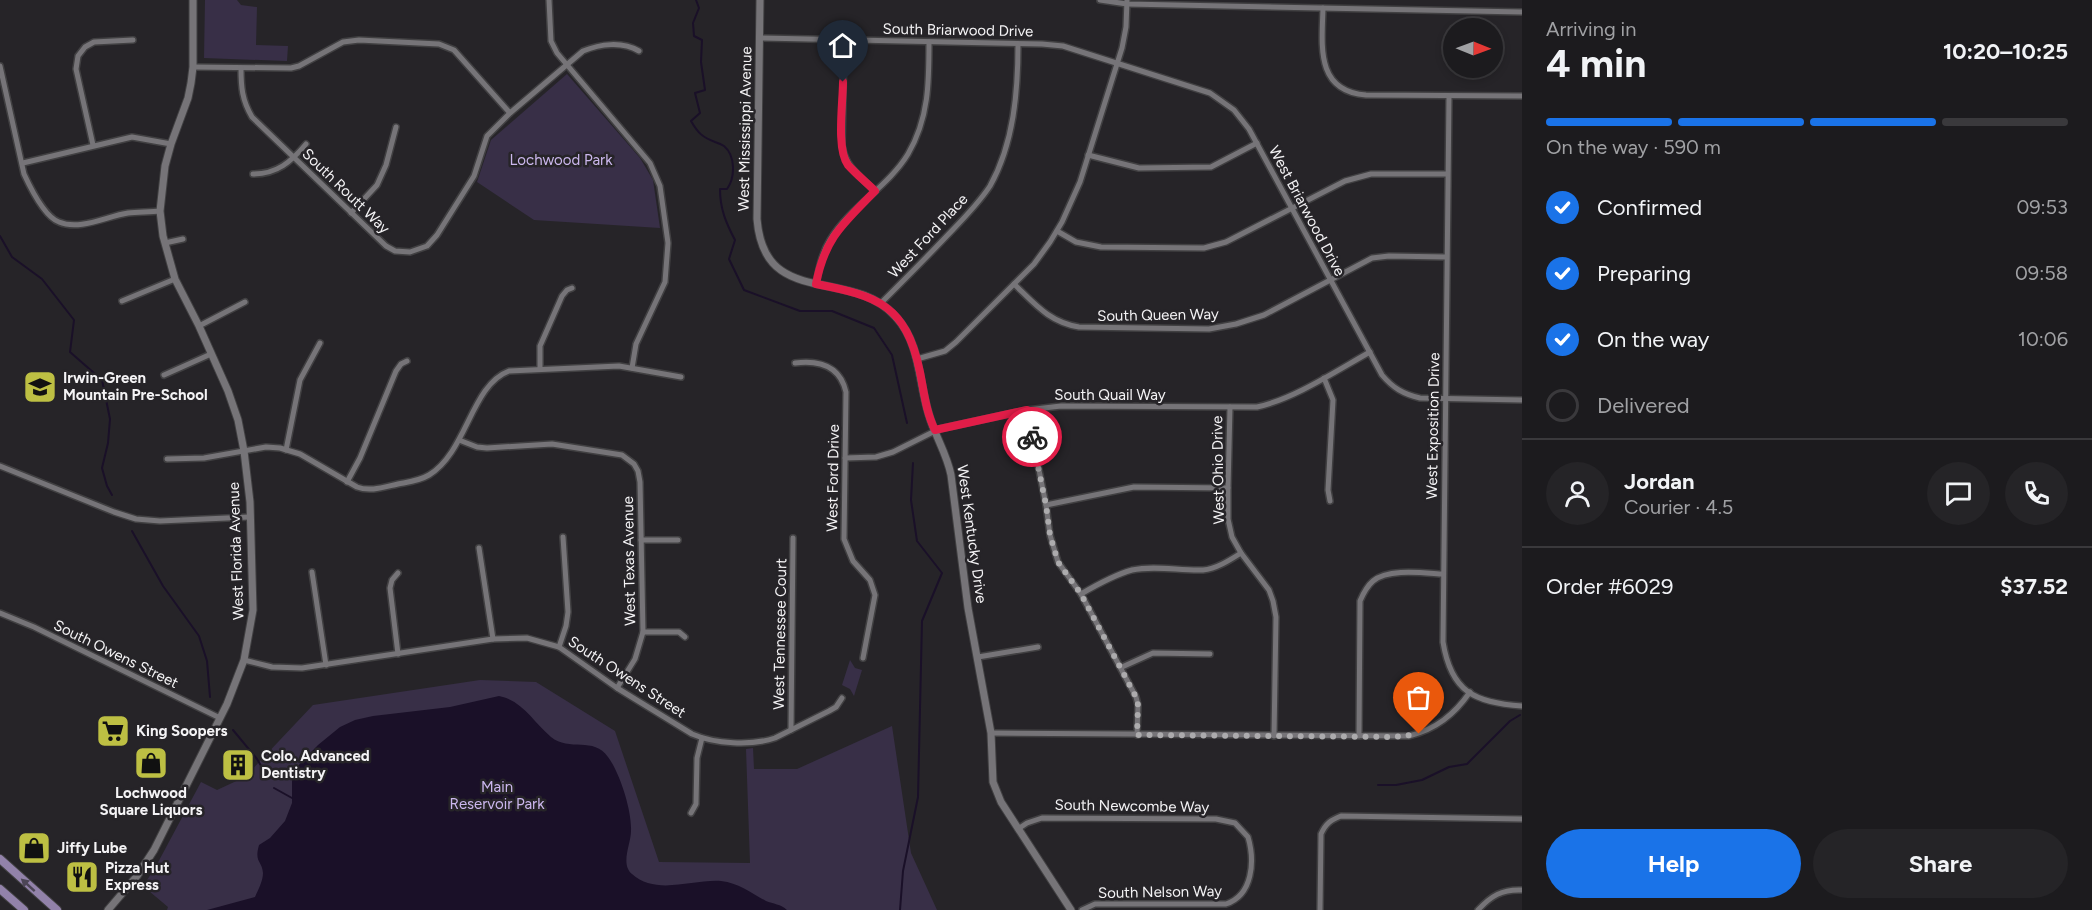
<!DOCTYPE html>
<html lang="en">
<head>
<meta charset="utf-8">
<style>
  body { margin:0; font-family:Figtree,sans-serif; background:#252427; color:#f1f3f6; height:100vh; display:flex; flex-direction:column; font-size:22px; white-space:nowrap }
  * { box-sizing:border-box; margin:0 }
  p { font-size:20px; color:#a0a1a4 }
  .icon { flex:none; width:33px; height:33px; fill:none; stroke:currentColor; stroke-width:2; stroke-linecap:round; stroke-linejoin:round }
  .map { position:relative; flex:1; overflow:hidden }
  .panel { display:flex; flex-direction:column; background:#1c1b1e; width:570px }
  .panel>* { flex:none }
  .needle { width:39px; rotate:91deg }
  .fabs { position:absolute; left:1443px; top:18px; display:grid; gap:12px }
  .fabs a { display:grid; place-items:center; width:60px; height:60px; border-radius:50%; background:#1c1b1e; box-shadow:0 3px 9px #0003,0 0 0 2px #3a393c; font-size:30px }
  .pin { position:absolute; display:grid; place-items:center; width:51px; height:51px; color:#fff; margin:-62px -26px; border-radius:50% 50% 50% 0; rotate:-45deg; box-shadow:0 0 6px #0007 }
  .pin .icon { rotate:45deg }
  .courier { position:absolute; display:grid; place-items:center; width:60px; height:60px; margin:-30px; border:4px solid #e11d48; border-radius:50%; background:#fff; color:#222; box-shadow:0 2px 8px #0007 }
  .headline em { font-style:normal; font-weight:700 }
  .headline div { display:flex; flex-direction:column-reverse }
  .headline { display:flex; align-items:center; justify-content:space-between; height:102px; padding:0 24px }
  h1 { font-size:39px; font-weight:700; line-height:45px }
  .bar { display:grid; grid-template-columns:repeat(4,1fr); gap:9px 6px; align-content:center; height:72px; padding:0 24px }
  .bar i { height:8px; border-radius:4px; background:#3a393c }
  .bar .active { background:#1a73e8 }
  .bar p { grid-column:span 4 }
  .line { display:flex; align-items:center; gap:15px; padding:0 24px; border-top:2px solid #3a393c }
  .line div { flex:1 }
  .round { display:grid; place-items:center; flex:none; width:63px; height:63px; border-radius:32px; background:#252427 }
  ol { padding:0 24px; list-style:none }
  li { display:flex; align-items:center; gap:18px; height:66px }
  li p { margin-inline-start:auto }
  li .icon { padding:6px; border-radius:50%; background:#1a73e8; color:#fff; stroke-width:4 }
  li:last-child { color:#a0a1a4 }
  li i { width:33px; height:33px; border:3px solid #3a393c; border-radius:50% }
  .action { display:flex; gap:12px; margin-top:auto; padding:12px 24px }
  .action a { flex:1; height:69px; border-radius:36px; background:#1a73e8; color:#fff; font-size:24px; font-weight:700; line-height:69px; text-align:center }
  .action a+a { background:#252427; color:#f1f3f6 }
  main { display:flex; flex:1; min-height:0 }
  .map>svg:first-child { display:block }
</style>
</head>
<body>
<main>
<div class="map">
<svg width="1522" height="910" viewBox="0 0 1522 910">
  <rect width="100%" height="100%" fill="#262428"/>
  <g fill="#382f47">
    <polygon points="205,0 237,0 241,5 257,7 256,45 288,46 287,61 204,58"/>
    <polygon points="567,74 640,158 653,180 660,228 534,220 477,182 491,140"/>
    <polygon points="850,660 855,668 862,670 854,696 850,689 842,685"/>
    <polygon points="480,680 536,682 615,731 659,862 750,863 746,749 753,748 754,769 797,769 892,726 911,853 937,910 167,910 168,907 143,886 155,868 201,782 217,790 245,777 313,705"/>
  </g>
  <path fill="#1a1028" d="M499 696C523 701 533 722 551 737 569 752 594 736 608 757 620 773 632 811 631 831 631 844 620 864 632 874 656 896 693 879 721 881 739 883 751 893 766 901 773 904 781 904 787 910H207L255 897C258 890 263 881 263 873 262 860 254 863 259 845L270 838 285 821 292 803V781L294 770 318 745 340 727 355 720 373 716 450 707Z"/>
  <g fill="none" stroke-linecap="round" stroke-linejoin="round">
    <g stroke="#1a1028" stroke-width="2">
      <path d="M696 0 699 8 693 23 694 36 702 40 701 62 705 90 695 93 700 113 691 121C698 133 702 137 715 142 718 143 721 144 724 146 736 156 735 178 727 189H720C720 209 726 223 735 240L729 259 744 290 800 311H832L874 328 892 355 907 423"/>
      <polyline points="0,236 12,257 42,279 74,320 70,352 102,380 110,419 108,443 102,468 107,486 112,495"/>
      <polyline points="132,531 163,586 199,636 207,661 210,697"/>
      <polyline points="233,730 257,759 266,774"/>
      <polyline points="1378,785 1396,785 1422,780 1449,767 1467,764 1510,721 1520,715"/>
      <polyline points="274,788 292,798"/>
      <polyline points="900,910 903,871 918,797 922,621 942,573 917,541 911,500 913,463"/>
    </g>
    <defs>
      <g id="minor">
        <polyline points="549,0 551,41 557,53 650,163 660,186 668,243 665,282 636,344 632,368"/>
        <polyline points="1100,0 1127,4 1522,12"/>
        <path d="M1323 8C1322 45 1315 91 1366 95L1522 96"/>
        <path d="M760 38 1042 44 1063 46 1210 93 1234 110 1249 129 1382 375C1393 388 1403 394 1420 398L1522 400"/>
        <path d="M844 40 842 145C845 167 860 176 875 191"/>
        <path d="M0 66 24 174C30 187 45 217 59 222 80 231 107 216 128 213 138 212 150 212 160 211"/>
        <polyline points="193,67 291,68 299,66 343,42 359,40 439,44 454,50 510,113"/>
        <path d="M241 68C241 87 242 100 252 117L386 246 395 251 410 252 427 246 437 235 474 176 487 136 510 113 583 51C600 44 622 41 639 51"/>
        <path d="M1449 96 1443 642C1451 692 1475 703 1522 706"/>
        <polyline points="93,145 76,69 78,56 85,47 94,42 133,40"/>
        <polyline points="1088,155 1139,168 1211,167 1257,143"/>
        <polyline points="23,163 132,137 171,144"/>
        <path d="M253 174C277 174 291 162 306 144"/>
        <polyline points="351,213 377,185 386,165 396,127"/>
        <polyline points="1057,231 1076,242 1101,247 1204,248 1226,242 1345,181 1371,174 1447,174"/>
        <polyline points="165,243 183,239"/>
        <path d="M816 284C819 268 822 253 830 240 850 207 888 187 908 154 929 118 929 82 929 42"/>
        <path d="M1014 284C1035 304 1049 322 1079 327L1209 329 1236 324 1264 315 1372 258 1389 256 1446 257"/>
        <polyline points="122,301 175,279"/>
        <path d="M881 303C901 283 922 262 942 241 958 224 977 206 990 186 1014 143 1018 91 1018 44"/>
        <polyline points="199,326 245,302"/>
        <polyline points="917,359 945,351 956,342 1034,264 1050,242 1062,222 1080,182 1122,48 1126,27 1127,0"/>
        <path d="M795 363C819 360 840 366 846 392L844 539 853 561 870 580 875 595 863 658"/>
        <polyline points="540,369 540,346 562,296 567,290 572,288"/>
        <polyline points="164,375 211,354"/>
        <polyline points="1324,378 1333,400 1328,490 1330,501"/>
        <polyline points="1230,407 1228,488 1228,519 1232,537 1241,553 1269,590 1273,601 1276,617 1274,736"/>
        <polyline points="1027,410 1046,505 1050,535 1058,562 1081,594 1136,697 1138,705 1137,735"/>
        <polyline points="459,440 477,447 487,448 552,444 622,455 634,464 638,471 640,482 643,632 635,659 617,688"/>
        <polyline points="286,450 300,380 320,343"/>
        <path d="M845 458 876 457 893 452 939 429 1027 410 1061 406 1257 407C1294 399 1336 371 1370 352"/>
        <path d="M167 459 204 458 266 447 280 448 300 454 357 487C370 492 384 487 398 484 408 482 419 481 429 475 467 452 471 385 509 371L619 366 681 377"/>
        <polyline points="0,466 114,512 136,519 160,521 249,517"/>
        <polyline points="347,482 360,458 396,371 401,364 407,361"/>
        <polyline points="1046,505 1134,487 1228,488"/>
        <polyline points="641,540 678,540"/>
        <polyline points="479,548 493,639"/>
        <polyline points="312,572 326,665"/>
        <polyline points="398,573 392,580 390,588 398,654"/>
        <path d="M1081 594C1098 584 1114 575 1132 570 1155 565 1180 571 1203 570 1216 569 1230 560 1241 553"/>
        <polyline points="0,613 34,627 220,718"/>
        <polyline points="643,632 679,632 685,637"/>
        <polyline points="559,647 566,626 568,612 563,537"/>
        <polyline points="978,657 1038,647"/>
        <path d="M244 660 272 667 302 668 493 639 527 638 559 647 617 688 692 734C715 744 751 746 775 738L829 711 836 707 842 698"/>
        <polyline points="1122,667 1153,653 1210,654"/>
        <polyline points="791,730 793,538"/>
        <path d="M991 733 1409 736C1436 729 1454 715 1470 692"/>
        <path d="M1359 736 1360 601C1363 594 1366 587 1373 581 1388 568 1424 573 1443 574"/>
        <polyline points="691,813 696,804 697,758 702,738"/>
        <path d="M1018 829 1027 823 1042 818 1216 819 1235 823 1248 837C1255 861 1253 895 1226 904H1095L1082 910"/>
        <path d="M1320 910 1321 834C1326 823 1331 820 1341 816L1522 819"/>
        <path d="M1478 910C1491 896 1502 889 1522 890"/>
      </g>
      <g id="tertiary">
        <path d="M760 0 757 219C764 310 850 266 895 316 921 343 918 381 929 415 935 436 947 454 951 475L968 608 991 733 993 782 1001 802 1071 910"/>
        <polyline points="108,910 137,876 154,850 227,704 244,660 253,610 250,502 244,451 238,420 228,391 199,326 175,279 163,236 160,211 165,166 171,144 188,98 191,83 193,67 193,0"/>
      </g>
      <g id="primary">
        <polyline points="0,859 57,910"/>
        <polyline points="0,889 24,910"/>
      </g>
    </defs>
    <use href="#minor" stroke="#414042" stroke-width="8"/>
    <use href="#tertiary" stroke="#414042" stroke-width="9"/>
    <use href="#primary" stroke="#414042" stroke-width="10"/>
    <use href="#minor" stroke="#767478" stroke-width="5"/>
    <use href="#tertiary" stroke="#767478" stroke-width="7"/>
    <use href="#primary" stroke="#9282aa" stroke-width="8"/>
  </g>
  <defs><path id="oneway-solid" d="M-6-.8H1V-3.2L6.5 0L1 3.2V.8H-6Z" transform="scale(1.5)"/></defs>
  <use fill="#4c4556" href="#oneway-solid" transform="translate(28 885) rotate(-138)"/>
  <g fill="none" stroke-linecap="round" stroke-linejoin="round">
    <polyline stroke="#acabad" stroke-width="6" stroke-dasharray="0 10.8" points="1032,437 1046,505 1050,535 1058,562 1081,594 1136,697 1138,705 1137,735 1394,737 1419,734"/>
    <path stroke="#e11d48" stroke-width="8" d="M843 82C843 102 836 149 848 165 856 174 867 183 875 191 844 223 825 237 816 284 878 296 906 305 920 372 924 392 926 412 935 430L1027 410 1032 437"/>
  </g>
  <defs>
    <symbol id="school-square" viewBox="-11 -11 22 22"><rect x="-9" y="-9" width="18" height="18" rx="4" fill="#bdbf43" stroke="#262428"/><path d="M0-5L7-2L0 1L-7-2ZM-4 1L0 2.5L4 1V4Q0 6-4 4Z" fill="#111"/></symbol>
    <symbol id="supermarket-square" viewBox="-11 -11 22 22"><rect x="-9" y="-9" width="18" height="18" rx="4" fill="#bdbf43" stroke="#262428"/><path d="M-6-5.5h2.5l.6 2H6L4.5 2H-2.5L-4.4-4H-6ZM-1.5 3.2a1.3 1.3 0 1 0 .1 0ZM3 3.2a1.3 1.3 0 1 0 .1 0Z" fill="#111"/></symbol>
    <symbol id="shop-square" viewBox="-11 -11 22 22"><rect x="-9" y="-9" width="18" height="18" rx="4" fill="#bdbf43" stroke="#262428"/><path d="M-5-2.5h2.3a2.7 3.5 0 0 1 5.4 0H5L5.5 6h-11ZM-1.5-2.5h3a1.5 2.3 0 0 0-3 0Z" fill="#111"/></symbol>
    <symbol id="building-square" viewBox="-11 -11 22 22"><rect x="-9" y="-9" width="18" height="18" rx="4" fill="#bdbf43" stroke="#262428"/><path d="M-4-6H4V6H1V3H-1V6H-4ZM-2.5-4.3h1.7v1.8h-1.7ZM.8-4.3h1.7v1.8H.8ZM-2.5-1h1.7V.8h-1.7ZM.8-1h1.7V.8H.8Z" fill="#111"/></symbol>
    <symbol id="restaurant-square" viewBox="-11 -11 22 22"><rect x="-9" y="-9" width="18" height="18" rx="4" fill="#bdbf43" stroke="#262428"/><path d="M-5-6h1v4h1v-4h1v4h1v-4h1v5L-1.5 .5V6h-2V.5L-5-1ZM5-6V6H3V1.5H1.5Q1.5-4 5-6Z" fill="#111"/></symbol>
  </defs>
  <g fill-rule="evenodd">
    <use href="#school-square" x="21" y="368" width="38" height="38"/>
    <use href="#supermarket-square" x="94" y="712" width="38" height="38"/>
    <use href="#shop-square" x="132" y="744" width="38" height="38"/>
    <use href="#building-square" x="219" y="746" width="38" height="38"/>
    <use href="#shop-square" x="15" y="829" width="38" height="38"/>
    <use href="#restaurant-square" x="63" y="858" width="38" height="38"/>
  </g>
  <g text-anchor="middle" stroke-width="5" stroke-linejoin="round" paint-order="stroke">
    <g font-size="15" fill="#f4f3f5" stroke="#262428">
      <text transform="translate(958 30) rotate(1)" y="5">South Briarwood Drive</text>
      <text transform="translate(745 129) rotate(-89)" y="5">West Mississippi Avenue</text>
      <text transform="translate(346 191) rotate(44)" y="5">South Routt Way</text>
      <text transform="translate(1307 211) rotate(62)" y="5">West Briarwood Drive</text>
      <text transform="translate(928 236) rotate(-47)" y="5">West Ford Place</text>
      <text transform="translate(1158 315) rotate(-1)" y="5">South Queen Way</text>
      <text x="1110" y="400">South Quail Way</text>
      <text transform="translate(1433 426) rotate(-89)" y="5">West Exposition Drive</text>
      <text transform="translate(1218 470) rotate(-91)" y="5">West Ohio Drive</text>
      <text transform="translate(833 478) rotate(-89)" y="5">West Ford Drive</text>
      <text transform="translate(972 534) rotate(82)" y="5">West Kentucky Drive</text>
      <text transform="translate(236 551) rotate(-92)" y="5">West Florida Avenue</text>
      <text transform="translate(629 561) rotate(-91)" y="5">West Texas Avenue</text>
      <text transform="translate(780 634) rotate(-89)" y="5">West Tennessee Court</text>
      <text transform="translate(116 654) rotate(26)" y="5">South Owens Street</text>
      <text transform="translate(627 677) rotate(33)" y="5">South Owens Street</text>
      <text transform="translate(1132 806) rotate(1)" y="5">South Newcombe Way</text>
      <text transform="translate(1160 892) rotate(-1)" y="5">South Nelson Way</text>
    </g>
    <g font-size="15" fill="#cbb7ed" stroke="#262428">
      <text x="561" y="165">Lochwood Park</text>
      <text x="497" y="792">Main<tspan x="497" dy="17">Reservoir Park</tspan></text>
    </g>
    <g font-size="15" font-weight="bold" fill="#f4f3f5" stroke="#262428" text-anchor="start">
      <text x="63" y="383">Irwin-Green<tspan x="63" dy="17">Mountain Pre-School</tspan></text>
      <text x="136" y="736">King Soopers</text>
      <text x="261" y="761">Colo. Advanced<tspan x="261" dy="17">Dentistry</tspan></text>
      <text x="151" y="798" text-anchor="middle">Lochwood<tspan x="151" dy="17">Square Liquors</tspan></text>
      <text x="57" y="853">Jiffy Lube</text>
      <text x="105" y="873">Pizza Hut<tspan x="105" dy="17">Express</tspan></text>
    </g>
  </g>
</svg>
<div class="fabs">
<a><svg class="needle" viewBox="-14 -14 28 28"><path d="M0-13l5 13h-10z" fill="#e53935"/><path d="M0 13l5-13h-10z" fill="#a0a1a4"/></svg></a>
</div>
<div class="pin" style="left:1419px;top:734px;background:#ea580c"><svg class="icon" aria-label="bag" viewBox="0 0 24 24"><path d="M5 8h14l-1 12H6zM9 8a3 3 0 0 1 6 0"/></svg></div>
<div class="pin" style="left:843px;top:82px;background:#1f2937"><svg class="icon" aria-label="home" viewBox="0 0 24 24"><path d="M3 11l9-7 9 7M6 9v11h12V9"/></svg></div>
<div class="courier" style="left:1032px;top:437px"><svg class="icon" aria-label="bike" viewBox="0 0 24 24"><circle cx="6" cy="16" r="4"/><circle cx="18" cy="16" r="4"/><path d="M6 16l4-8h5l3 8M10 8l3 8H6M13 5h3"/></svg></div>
</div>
<section class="panel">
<div class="headline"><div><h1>4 min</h1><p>Arriving in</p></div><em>10:20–10:25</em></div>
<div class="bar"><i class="active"></i><i class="active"></i><i class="active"></i><i></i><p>On the way · 590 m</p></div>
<ol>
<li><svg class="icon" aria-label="check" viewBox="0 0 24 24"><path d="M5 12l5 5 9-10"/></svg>Confirmed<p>09:53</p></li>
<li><svg class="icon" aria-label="check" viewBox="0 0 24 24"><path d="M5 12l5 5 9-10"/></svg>Preparing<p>09:58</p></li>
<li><svg class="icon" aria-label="check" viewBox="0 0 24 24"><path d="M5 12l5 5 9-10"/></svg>On the way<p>10:06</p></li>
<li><i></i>Delivered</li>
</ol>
<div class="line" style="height:108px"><a class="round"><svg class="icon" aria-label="person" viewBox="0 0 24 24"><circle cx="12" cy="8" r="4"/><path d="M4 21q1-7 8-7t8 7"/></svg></a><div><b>Jordan</b><p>Courier · 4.5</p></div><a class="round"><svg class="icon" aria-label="chat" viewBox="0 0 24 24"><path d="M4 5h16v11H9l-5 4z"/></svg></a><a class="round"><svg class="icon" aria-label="phone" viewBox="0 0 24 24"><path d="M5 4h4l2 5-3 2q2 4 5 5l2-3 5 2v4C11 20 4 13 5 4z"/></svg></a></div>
<div class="line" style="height:78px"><div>Order #6029</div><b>$37.52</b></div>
<div class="action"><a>Help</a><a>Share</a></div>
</section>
</main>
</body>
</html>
